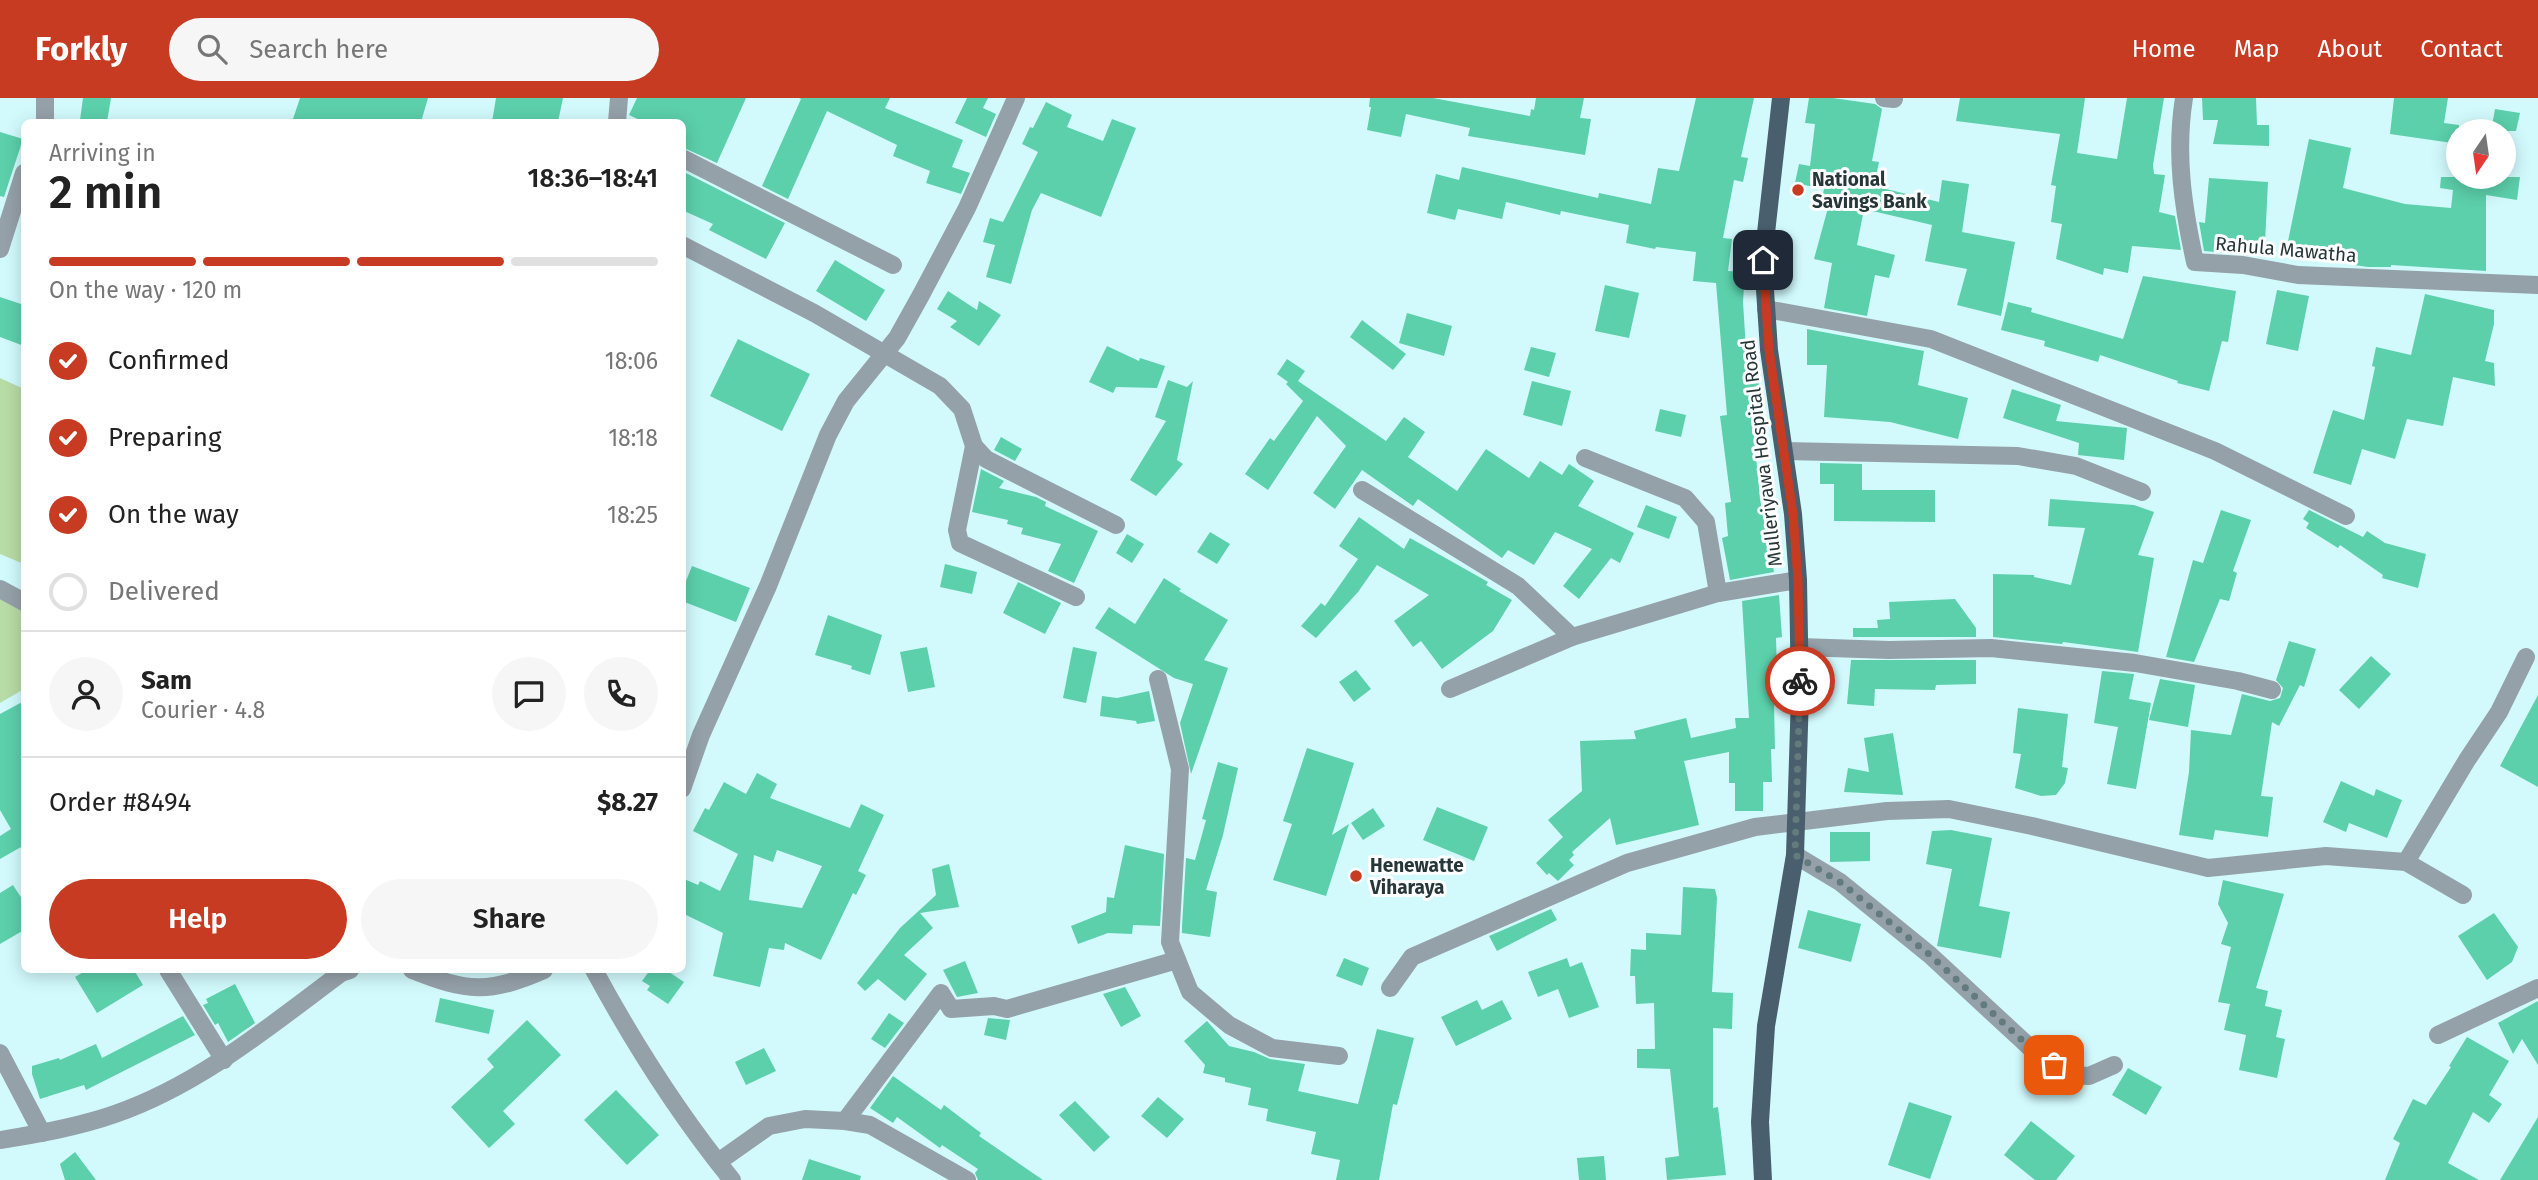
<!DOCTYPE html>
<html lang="en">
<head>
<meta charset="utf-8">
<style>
  body { margin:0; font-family:"Fira Sans",sans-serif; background:#f6f6f6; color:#222; height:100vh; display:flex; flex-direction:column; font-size:26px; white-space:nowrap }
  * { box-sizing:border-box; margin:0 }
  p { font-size:23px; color:#767676 }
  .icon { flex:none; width:38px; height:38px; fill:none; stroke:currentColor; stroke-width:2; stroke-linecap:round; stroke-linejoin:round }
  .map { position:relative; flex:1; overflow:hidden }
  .sheet { position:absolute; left:21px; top:21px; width:665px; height:854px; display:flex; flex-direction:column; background:#fff; border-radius:10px; box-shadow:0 4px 18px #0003 }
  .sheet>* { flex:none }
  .needle { width:46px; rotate:193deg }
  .controls { position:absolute; left:2446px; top:21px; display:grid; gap:14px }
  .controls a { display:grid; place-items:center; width:70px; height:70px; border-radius:50%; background:#fff; box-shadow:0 4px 18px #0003; font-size:35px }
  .pin { position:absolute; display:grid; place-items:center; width:60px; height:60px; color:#fff; margin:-30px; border-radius:14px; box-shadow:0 4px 10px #0006 }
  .courier { position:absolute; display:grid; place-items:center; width:70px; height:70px; margin:-35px; border:5px solid #c63b21; border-radius:50%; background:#fff; color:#222; box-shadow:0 2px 9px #0007 }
  .headline em { font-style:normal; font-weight:600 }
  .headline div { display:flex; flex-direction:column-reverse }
  .headline { display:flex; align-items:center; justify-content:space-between; height:119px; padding:0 28px }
  h1 { font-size:46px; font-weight:600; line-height:52px }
  .bar { display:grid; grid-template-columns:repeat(4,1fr); gap:10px 7px; align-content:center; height:84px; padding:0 28px }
  .bar i { height:9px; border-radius:5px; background:#e0e0e0 }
  .bar .selected { background:#c63b21 }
  .bar p { grid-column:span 4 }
  .line { display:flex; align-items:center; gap:18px; padding:0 28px; border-top:2px solid #e0e0e0 }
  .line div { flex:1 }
  .round { display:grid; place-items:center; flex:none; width:74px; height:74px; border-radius:37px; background:#f6f6f6 }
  ol { padding:0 28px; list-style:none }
  li { display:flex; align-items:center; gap:21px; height:77px }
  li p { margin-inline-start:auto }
  li .icon { padding:7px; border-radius:50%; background:#c63b21; color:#fff; stroke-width:4 }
  li:last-child { color:#767676 }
  li i { width:38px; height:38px; border:4px solid #e0e0e0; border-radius:50% }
  .primary-button { display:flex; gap:14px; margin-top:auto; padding:14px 28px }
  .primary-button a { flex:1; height:80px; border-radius:42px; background:#c63b21; color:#fff; font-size:28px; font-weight:600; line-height:80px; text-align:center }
  .primary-button a+a { background:#f6f6f6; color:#222 }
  header { display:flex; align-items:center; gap:42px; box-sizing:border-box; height:98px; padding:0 35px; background:#c63b21; color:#fff }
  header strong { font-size:33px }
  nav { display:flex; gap:38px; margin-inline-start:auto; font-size:24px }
  .search { width:490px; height:63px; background:#f6f6f6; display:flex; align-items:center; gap:18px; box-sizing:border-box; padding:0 24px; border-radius:38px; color:#767676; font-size:26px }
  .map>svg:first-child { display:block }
</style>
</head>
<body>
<header>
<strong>Forkly</strong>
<div class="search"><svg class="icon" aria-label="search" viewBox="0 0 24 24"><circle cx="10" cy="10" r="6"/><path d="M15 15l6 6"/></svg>Search here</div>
<nav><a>Home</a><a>Map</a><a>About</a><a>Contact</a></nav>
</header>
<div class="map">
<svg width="2538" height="1082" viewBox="0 0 2538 1082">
  <rect width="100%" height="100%" fill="#d2fafd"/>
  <g fill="#b8dca6">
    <polygon points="0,280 24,291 24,466 0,456"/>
    <polygon points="0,486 24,500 24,591 0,605"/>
  </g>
  <g fill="#5cd0ab" fill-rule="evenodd">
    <polygon points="83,0 111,0 107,24 80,22"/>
    <polygon points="300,0 428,0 421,24 292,24"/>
    <polygon points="496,0 563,0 558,24 492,24"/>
    <polygon points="637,0 746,0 717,65 682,49 682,24 644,24 629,17"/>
    <polygon points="799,0 890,0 885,10 963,42 952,69 970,75 961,96 926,85 930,73 893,58 897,47 827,13 788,101 762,88 801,1"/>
    <polygon points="967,0 988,0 983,10 996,16 986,39 955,25"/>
    <polygon points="1370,0 1433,0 1530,18 1531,11 1534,12 1536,0 1584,0 1580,20 1591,21 1585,57 1468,38 1470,30 1406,16 1401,39 1367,32 1371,9 1369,9"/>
    <polygon points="1696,0 1754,0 1741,59 1748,60 1743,84 1734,82 1723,140 1732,141 1728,173 1745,174 1743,204 1747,267 1757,263 1759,291 1760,317 1752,317 1760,401 1774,474 1730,482 1722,440 1728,438 1725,405 1731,404 1720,318 1727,317 1716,185 1693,183 1696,154 1656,149 1655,151 1626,145 1629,127 1561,113 1560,117 1506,104 1502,121 1458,111 1455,122 1427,115 1436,76 1459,82 1462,69 1598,100 1599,95 1651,106 1658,70 1679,73"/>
    <polygon points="1809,0 1833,0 1875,6 1882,11 1872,63 1879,64 1874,88 1939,104 1942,82 1969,86 1962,134 2015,144 2001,218 1957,207 1967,171 1925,163 1932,127 1864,111 1857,147 1895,157 1889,180 1875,177 1867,218 1824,210 1832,165 1814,161 1829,106 1821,105 1824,91 1795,85 1799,66 1810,68 1815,26 1805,25"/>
    <polygon points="1960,0 2085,0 2077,55 2117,61 2127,0 2164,0 2153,67 2154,76 2165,77 2159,114 2175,118 2181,152 2132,148 2128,175 2104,170 2103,177 2056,161 2062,126 2051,124 2056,88 2051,87 2060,36 1956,23"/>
    <polygon points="2202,0 2256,0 2257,27 2269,27 2269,48 2213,46 2218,22 2203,22"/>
    <polygon points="2394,0 2448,0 2444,25 2459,27 2459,46 2390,36"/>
    <polygon points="1046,4 1072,17 1067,29 1103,43 1112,21 1136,30 1101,119 1041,95 1032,112 1011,186 986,179 995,147 983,144 990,120 1003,124 1038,54 1022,46 1030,29 1033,30"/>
    <polygon points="2495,11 2520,15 2516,33 2491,33"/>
    <polygon points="0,34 23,41 4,99 0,98"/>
    <polygon points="2309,41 2351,50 2343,90 2405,106 2451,110 2453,92 2440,90 2441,79 2520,79 2517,102 2486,97 2486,173 2391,167 2391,169 2368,169 2354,167 2356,157 2287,148"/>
    <polygon points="682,73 785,125 766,161 709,132 713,126 682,112"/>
    <polygon points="2209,80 2268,84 2265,145 2252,144 2251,157 2204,153 2199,124 2205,125"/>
    <polygon points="835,162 885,192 866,223 816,193"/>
    <polygon points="2143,178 2236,193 2228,244 2222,243 2209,293 2177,285 2178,283 2100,257 2098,264 2044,248 2045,243 2001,232 2008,204 2032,210 2031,214 2123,241"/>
    <polygon points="1605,187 1639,195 1629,240 1595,233"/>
    <polygon points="2277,192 2309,198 2298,253 2266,246"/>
    <polygon points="948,193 977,212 979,203 1001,217 979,248 950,229 957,223 937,211"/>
    <polygon points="2425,196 2494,212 2494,226 2485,263 2494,265 2495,288 2453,279 2443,328 2407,321 2395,361 2362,351 2351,387 2313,375 2333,312 2364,322 2375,269 2372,268 2376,249 2411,257"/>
    <polygon points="0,199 24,207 24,248 0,239"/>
    <polygon points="1407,215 1452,228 1444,258 1399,245"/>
    <polygon points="1362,222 1406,256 1393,272 1350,239"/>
    <polygon points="1807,231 1924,253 1918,287 1968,300 1958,341 1890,324 1824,319 1827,267 1807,267"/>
    <polygon points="738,241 810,276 782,333 710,298"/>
    <polygon points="1107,248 1139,263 1140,260 1165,268 1157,290 1116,289 1113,295 1089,284"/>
    <polygon points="1531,249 1556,255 1549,279 1524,272"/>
    <polygon points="1287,261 1305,273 1298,283 1386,343 1404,319 1425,334 1408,359 1457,393 1486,351 1529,380 1540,363 1562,377 1569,366 1594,383 1578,408 1634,435 1620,465 1611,460 1579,501 1563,488 1592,451 1555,434 1534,467 1508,452 1502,460 1418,401 1413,408 1362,372 1335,411 1313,395 1346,348 1317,318 1268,392 1245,376 1270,340 1274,343 1303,303 1286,286 1288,284 1277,276"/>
    <polygon points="1168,282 1187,289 1193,283 1177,362 1183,366 1156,398 1130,382 1166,323 1155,319"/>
    <polygon points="1532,283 1571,293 1562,328 1523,317"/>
    <polygon points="2012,291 2061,307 2056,323 2127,330 2124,362 2078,357 2079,345 2003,320"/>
    <polygon points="1660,311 1686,317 1681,339 1655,333"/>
    <polygon points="1001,339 1022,351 1015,363 994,352"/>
    <polygon points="1820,365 1862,366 1862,392 1935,392 1935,424 1834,423 1834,386 1820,386"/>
    <polygon points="981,371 1004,383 999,390 1036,399 1046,404 1045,408 1098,433 1074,485 1048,473 1061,446 1021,436 1023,430 1007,426 1008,422 972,414"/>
    <polygon points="2050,401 2134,407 2154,414 2138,457 2154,460 2138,554 2063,544 2062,546 1993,539 1993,476 2034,477 2034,479 2071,487 2085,430 2048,428"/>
    <polygon points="1646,407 1677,419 1669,441 1637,429"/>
    <polygon points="2221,412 2251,422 2233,473 2237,475 2229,503 2220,501 2194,564 2166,559 2193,462 2203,465"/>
    <polygon points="2309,412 2363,439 2367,433 2385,445 2426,456 2418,490 2382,480 2383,477 2340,447 2338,450 2306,430 2309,425 2303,421"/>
    <polygon points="1359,419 1404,451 1410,440 1488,484 1486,487 1512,502 1493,533 1442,571 1421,543 1413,549 1394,523 1429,497 1377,467 1358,494 1316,540 1301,528 1321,505 1325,508 1358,461 1339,448"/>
    <polygon points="1210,434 1230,446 1217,466 1197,454"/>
    <polygon points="1127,436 1144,446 1132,465 1116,455"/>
    <polygon points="945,466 977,474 972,496 940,489"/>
    <polygon points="692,468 750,490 736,524 682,503 682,493"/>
    <polygon points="1164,480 1181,491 1179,493 1228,522 1204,562 1228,570 1191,676 1180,625 1193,586 1174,580 1095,530 1109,509 1135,526"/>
    <polygon points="1018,484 1061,505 1045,536 1003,515"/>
    <polygon points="1779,497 1782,539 1776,540 1778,607 1774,607 1775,651 1771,651 1772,684 1763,684 1763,713 1735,713 1735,685 1729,685 1729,654 1684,663 1699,727 1616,747 1610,720 1572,754 1574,757 1569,762 1574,767 1558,783 1549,775 1547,777 1536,765 1563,739 1548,722 1582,693 1580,643 1636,641 1634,633 1686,620 1691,640 1736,630 1735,620 1749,620 1742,503"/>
    <polygon points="1955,501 1976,530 1976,539 1853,539 1853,530 1878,530 1877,522 1890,521 1889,504"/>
    <polygon points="828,517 882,537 870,577 851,571 852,568 815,557"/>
    <polygon points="2289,543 2316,551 2304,589 2300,587 2279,628 2272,624 2261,698 2273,699 2268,739 2215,732 2213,742 2179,737 2189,674 2191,632 2231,637 2242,596 2270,603 2280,600 2283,590 2276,582"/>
    <polygon points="927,549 935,589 908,594 900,554"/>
    <polygon points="1073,549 1097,554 1086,605 1063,600"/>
    <polygon points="2371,558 2391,576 2359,611 2339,592"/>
    <polygon points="1851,562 1976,562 1976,586 1936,587 1935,592 1875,591 1874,608 1847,606"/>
    <polygon points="1356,572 1371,591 1354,604 1339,584"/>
    <polygon points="2102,573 2134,576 2129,601 2151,605 2136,691 2107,686 2118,629 2094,625"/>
    <polygon points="2160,581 2195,587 2188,629 2149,622"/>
    <polygon points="1149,593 1155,623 1137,626 1136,623 1100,618 1102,598 1117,600"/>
    <polygon points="2538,597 2538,689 2500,668"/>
    <polygon points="24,603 24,754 21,749 0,761 0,738 11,731 0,712 0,616"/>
    <polygon points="2018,610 2068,616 2062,669 2068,670 2065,685 2056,697 2041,698 2015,690 2021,656 2013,655"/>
    <polygon points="1893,635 1903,697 1844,694 1848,670 1869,674 1864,640"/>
    <polygon points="1307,650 1354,665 1332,737 1349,726 1326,798 1273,782 1292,726 1283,723"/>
    <polygon points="1218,664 1238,670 1223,737 1206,792 1217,794 1210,839 1182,835 1182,829 1186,760 1195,762 1206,722 1202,721"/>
    <path d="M757 675 777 686 770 700 850 730 861 706 884 717 858 773 866 777 856 797 853 795 821 862 785 845 784 852 769 850 760 889 713 878 723 835 682 815V780L698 787 700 783 720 793 738 756 693 733 705 710 709 712 724 684 746 696ZM777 752 822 768 802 810 749 802 754 757 773 764Z"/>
    <polygon points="2341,683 2374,698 2376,691 2402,702 2387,740 2349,725 2346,734 2323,724"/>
    <polygon points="1437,709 1488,729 1474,763 1423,742"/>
    <polygon points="1373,710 1385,728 1363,742 1351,725"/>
    <polygon points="1932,733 1951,732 1992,740 1979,808 2010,814 2001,860 1937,848 1952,771 1926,766"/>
    <polygon points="1830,734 1870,734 1870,763 1830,764"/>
    <polygon points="1125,747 1164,756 1160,828 1133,827 1132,836 1108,835 1078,846 1071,828 1106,814 1107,799 1114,800"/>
    <polygon points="949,766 959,809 920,815 933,830 904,857 927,876 905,903 878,881 865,893 857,885 900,830 936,797 932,771"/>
    <polygon points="2223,782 2284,796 2256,890 2268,893 2265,908 2282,912 2276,939 2285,941 2277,980 2239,972 2246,937 2224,932 2230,906 2218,904 2231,849 2221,846 2228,825 2218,806"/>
    <polygon points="13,787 24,804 24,832 0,846 0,795"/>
    <polygon points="1683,789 1715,791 1717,800 1712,894 1733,895 1732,931 1713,930 1713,1010 1718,1009 1726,1077 1667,1082 1665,1060 1679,1058 1670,971 1637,970 1637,951 1655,951 1654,905 1636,906 1635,878 1630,878 1631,851 1646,852 1646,835 1681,837"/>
    <polygon points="1551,811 1557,822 1497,853 1489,838"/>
    <polygon points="1808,812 1861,826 1851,864 1798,850"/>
    <polygon points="2494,815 2518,849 2512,864 2487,882 2458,838"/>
    <polygon points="1344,860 1369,870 1362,888 1336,878"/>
    <polygon points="1567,860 1570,869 1582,864 1599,909 1569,920 1558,891 1538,899 1528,874"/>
    <polygon points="965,863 978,895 957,899 943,872"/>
    <polygon points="87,872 134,872 143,887 97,915 75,879"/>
    <polygon points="650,872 666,872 684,884 668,906 647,892 650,888 642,883"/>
    <polygon points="235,886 255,925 228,944 218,925 215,927 203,907 208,905 206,901"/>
    <polygon points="1125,889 1141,918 1121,929 1103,896"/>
    <polygon points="440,900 494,912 489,936 435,924"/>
    <polygon points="1477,902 1482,912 1502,902 1512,921 1456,948 1441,919"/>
    <polygon points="2538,903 2538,967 2522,941 2513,956 2498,925"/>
    <polygon points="889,915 904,925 885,950 871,941"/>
    <polygon points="183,918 195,937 86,992 84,987 40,1001 32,976 32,968 59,960 60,962 96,946 102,960"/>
    <polygon points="988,920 1010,922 1006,942 984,937"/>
    <polygon points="527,922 561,957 503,1013 515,1026 489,1050 451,1009 494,969 487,961"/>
    <polygon points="1207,923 1229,948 1254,954 1270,961 1305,966 1298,993 1358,1006 1377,931 1414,940 1397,1007 1393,1006 1379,1082 1336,1082 1340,1062 1311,1056 1316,1034 1266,1023 1268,1011 1248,1007 1251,990 1225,984 1225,980 1203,975 1205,967 1184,943"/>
    <polygon points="2467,939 2509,963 2489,997 2502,1006 2489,1025 2473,1014 2448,1065 2479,1082 2385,1082 2400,1045 2393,1041 2413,1001 2426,1007 2451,969 2449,968"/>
    <polygon points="764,950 776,973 746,987 735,964"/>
    <polygon points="2128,970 2162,989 2146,1017 2112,997"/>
    <polygon points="893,978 941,1012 944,1007 981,1035 979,1038 1043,1082 978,1082 975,1075 978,1071 942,1047 940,1050 897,1019 893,1025 870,1010"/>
    <polygon points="616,992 659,1037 627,1067 584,1022"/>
    <polygon points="1158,999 1184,1021 1167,1040 1141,1018"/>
    <polygon points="1075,1003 1110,1039 1094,1054 1059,1017"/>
    <polygon points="1909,1004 1952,1018 1930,1081 1888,1067"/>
    <polygon points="2538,1019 2538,1082 2500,1082"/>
    <polygon points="2031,1023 2075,1058 2056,1082 2035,1082 2004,1057"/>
    <polygon points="75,1054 96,1082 65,1082 60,1066"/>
    <polygon points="1604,1058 1606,1082 1579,1082 1577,1060"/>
    <polygon points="809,1061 861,1078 860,1082 802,1082"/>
  </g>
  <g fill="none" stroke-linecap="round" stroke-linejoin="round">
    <g stroke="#95a1a9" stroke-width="18">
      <polyline points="1884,0 1894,1"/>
      <path d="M2184 0C2175 56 2183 109 2195 164L2243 167 2298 177 2538 187"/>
      <polyline points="45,23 45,0"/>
      <polyline points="617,24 619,0"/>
      <polyline points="682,60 893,167"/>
      <polyline points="682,147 814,215 940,288 962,311 974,348 957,432 960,445 1076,499"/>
      <polyline points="0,151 24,75"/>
      <polyline points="1766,211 1931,241 2215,353 2346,418"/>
      <polyline points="974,348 986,361 1116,427"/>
      <polyline points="1784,353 2018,358 2076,368 2142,394"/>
      <polyline points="1585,360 1685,400 1706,424 1718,495"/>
      <polyline points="1362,392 1518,488 1572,539"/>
      <polyline points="0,491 24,504"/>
      <polyline points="1800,549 1889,552 1991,550 2135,565 2238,583 2272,592"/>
      <polyline points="1158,581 1180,671 1170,844 1190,894 1229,927 1272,950 1339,958"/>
      <polyline points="1450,591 1572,539 1718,495 1798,482"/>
      <polyline points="1795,757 1840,784 1930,857 2037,956 2070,977 2089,978 2114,967"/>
      <polyline points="2406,764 2467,662 2499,614 2526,559"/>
      <polyline points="168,872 224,962"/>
      <path d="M594 872C633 944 680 1018 732 1082"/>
      <polyline points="1390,890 1412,859 1627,765 1755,729 1887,713 1949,711 2032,728 2208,770 2326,758 2406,764 2463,797"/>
      <polyline points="2438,937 2538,890"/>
      <polyline points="0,955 42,1035"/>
      <polyline points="845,1023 941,895 951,911 994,908 1007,911 1177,862"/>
      <polyline points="718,1064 769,1028 805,1021 845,1023 870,1027 967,1082"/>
    </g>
    <g stroke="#95a1a9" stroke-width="18">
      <polyline points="682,691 701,637 768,488 828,337 846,303 897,240 921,197 967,110 1016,0"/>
      <path d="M412 872C467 894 489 896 544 872"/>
      <path d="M0 1042C38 1036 78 1029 115 1016 199 987 270 928 341 875L350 872"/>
    </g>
    <polyline stroke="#4a5f6e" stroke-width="18" points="1763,1082 1760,1024 1766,928 1795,757 1800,597 1798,482 1793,416 1769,252 1763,162 1781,0"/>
  </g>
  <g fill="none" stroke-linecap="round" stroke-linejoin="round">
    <polyline stroke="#637b7d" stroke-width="7" stroke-dasharray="0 12.6" points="1800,583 1795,757 1840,784 1930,857 2037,956 2054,967"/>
    <polyline stroke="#c63b21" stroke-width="9" points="1763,162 1769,252 1793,416 1798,482 1800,583"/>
  </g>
  <g fill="#c63b21" stroke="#fefefe" stroke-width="2.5">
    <circle cx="1798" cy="92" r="7"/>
    <circle cx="1356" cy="778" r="7"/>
  </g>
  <g text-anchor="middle" stroke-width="6" stroke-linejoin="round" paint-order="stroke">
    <g font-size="19" font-weight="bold" fill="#273638" stroke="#fefefe" text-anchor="start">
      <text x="1812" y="88">National<tspan x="1812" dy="22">Savings Bank</tspan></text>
      <text x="1370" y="774">Henewatte<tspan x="1370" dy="22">Viharaya</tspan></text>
    </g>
    <g font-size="19" fill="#273638" stroke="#fefefe">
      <text transform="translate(2286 151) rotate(5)" y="7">Rahula Mawatha</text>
      <text transform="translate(1761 355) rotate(-97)" y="7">Mulleriyawa Hospital Road</text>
    </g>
  </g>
</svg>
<div class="controls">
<a><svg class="needle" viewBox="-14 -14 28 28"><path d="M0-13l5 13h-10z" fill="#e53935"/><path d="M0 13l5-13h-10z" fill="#767676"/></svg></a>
</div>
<div class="pin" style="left:2054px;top:967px;background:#ea580c"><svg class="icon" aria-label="bag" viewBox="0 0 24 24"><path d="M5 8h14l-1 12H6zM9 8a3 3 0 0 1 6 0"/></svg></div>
<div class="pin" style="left:1763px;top:162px;background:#1f2937"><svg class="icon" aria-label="home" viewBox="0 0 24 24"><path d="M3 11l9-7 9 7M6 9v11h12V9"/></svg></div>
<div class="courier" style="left:1800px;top:583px"><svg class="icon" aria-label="bike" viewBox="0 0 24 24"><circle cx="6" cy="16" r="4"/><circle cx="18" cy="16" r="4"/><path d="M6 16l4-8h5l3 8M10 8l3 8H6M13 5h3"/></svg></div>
<section class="sheet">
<div class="headline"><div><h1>2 min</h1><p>Arriving in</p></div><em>18:36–18:41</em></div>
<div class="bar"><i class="selected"></i><i class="selected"></i><i class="selected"></i><i></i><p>On the way · 120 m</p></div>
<ol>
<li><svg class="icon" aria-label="check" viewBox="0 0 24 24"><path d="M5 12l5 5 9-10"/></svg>Confirmed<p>18:06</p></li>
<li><svg class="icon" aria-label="check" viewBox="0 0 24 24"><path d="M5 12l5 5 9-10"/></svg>Preparing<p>18:18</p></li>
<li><svg class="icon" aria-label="check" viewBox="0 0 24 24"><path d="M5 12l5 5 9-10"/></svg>On the way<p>18:25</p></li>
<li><i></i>Delivered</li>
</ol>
<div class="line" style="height:126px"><a class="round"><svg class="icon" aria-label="person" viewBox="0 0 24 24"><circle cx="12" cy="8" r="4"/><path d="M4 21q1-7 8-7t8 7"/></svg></a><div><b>Sam</b><p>Courier · 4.8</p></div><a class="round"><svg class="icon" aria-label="chat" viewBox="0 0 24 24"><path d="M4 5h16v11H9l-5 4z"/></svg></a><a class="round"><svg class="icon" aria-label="phone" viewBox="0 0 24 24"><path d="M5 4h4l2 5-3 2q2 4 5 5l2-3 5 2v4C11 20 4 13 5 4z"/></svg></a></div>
<div class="line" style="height:91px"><div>Order #8494</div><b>$8.27</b></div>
<div class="primary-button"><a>Help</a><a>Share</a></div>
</section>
</div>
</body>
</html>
